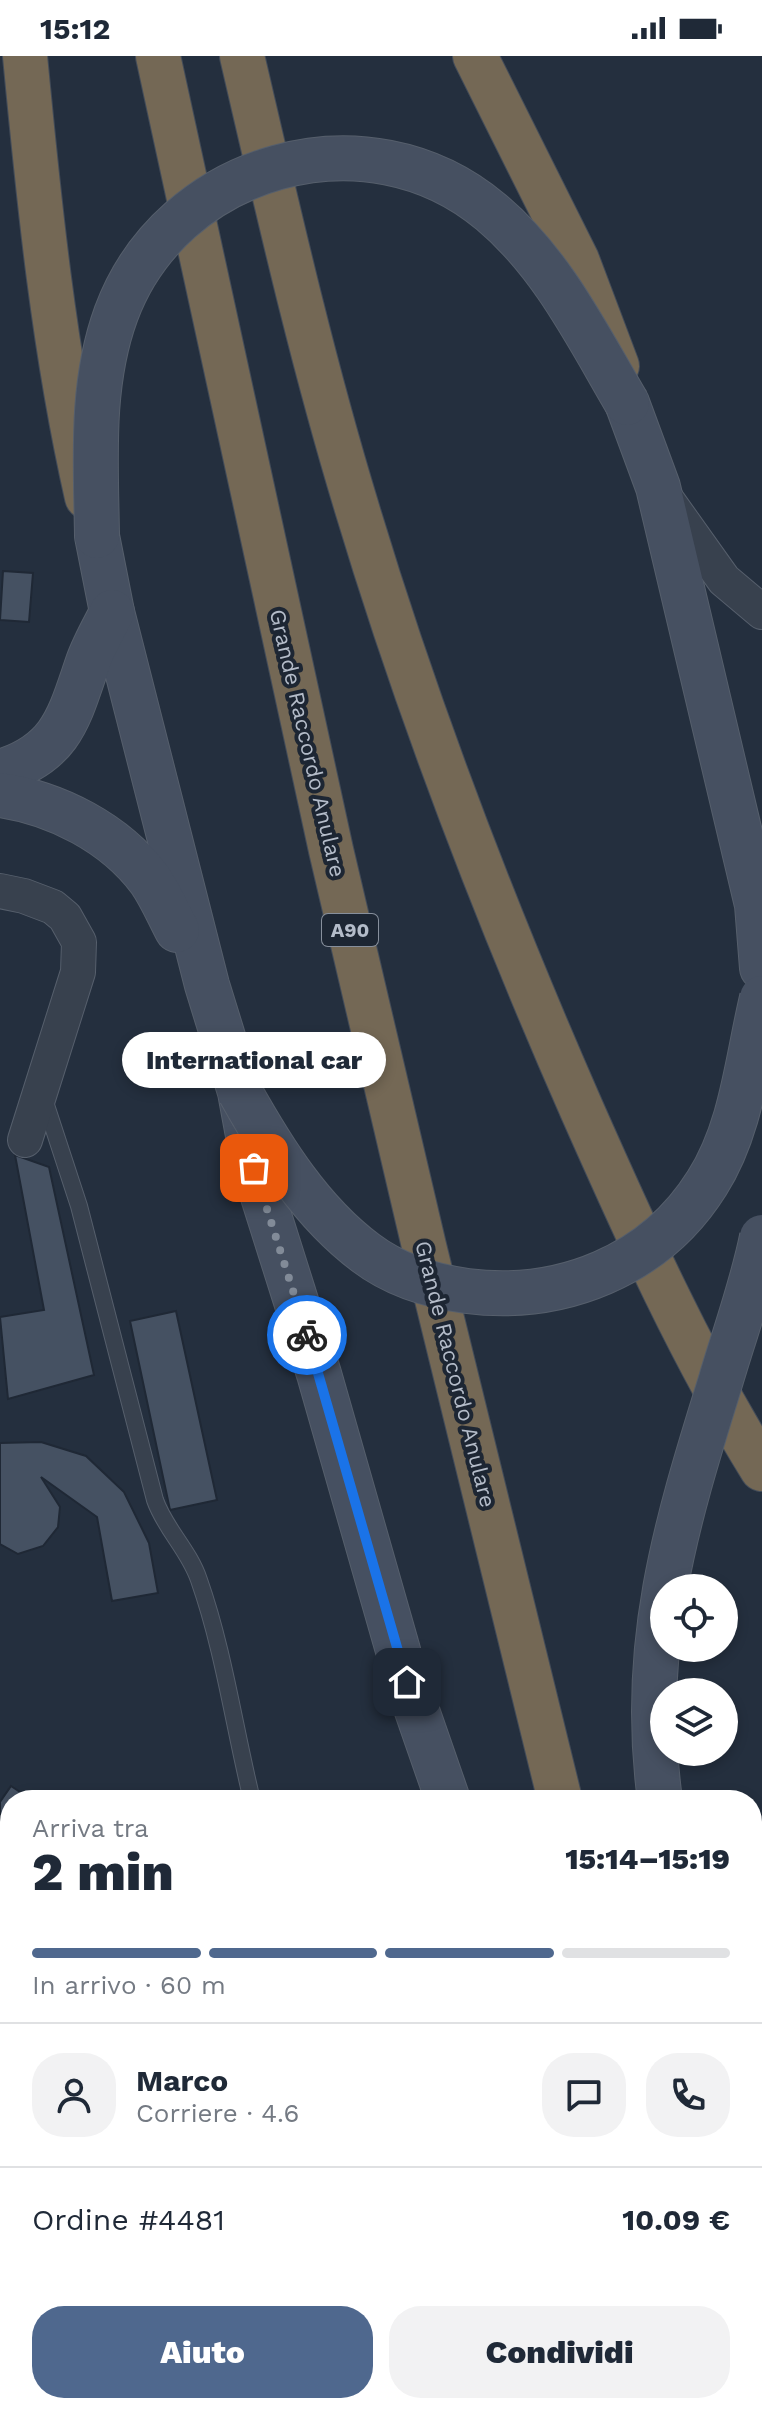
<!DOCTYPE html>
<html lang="it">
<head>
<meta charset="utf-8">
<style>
  body { margin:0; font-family:"Work Sans",sans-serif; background:#f2f2f3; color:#1f2937; height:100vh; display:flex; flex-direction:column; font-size:30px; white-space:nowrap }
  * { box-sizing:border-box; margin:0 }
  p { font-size:26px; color:#747a83 }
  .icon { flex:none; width:44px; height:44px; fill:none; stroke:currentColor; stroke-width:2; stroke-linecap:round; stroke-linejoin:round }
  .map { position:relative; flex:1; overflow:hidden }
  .details { position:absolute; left:0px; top:1734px; width:762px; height:624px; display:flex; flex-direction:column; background:#fff; border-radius:32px 32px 0 0; box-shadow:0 4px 12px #0003 }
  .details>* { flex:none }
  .tools { position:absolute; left:650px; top:1518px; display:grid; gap:16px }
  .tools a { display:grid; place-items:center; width:88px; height:88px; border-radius:50%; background:#fff; box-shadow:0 4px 12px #0003; font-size:40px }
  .pin { position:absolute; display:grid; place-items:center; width:68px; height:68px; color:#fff; margin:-34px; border-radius:16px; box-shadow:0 4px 12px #0006 }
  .courier { position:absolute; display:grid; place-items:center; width:80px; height:80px; margin:-40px; border:6px solid #1a73e8; border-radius:50%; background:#fff; color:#222; box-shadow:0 2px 10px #0007 }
  .bubble { position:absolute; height:56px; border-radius:28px; background:#fff; box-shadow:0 4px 12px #0003; font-size:26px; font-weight:800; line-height:56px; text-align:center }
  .headline em { font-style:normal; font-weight:800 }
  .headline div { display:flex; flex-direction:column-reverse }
  .headline { display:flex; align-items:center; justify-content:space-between; height:136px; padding:0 32px }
  h1 { font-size:52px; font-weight:800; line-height:60px }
  .bar { display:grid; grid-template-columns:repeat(4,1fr); gap:12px 8px; align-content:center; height:96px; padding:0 32px }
  .bar i { height:10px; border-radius:6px; background:#e0e1e3 }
  .bar .current { background:#4f688e }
  .bar p { grid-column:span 4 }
  .line { display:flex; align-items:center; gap:20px; padding:0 32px; border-top:2px solid #e0e1e3 }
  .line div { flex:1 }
  .round { display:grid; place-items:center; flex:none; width:84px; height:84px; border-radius:32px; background:#f2f2f3 }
  .button { display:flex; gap:16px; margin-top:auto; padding:16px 32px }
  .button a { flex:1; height:92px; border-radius:32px; background:#4f688e; color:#fff; font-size:32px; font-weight:800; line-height:92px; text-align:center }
  .button a+a { background:#f2f2f3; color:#1f2937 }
  .status { display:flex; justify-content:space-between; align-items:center; height:56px; padding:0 40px; background:#fff; direction:ltr }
  .status svg { height:22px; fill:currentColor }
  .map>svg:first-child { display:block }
</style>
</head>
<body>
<div class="status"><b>15:12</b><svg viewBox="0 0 49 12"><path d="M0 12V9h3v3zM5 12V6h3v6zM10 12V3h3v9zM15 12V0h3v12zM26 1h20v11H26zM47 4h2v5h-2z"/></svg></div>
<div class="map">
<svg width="762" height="2358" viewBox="0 0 762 2358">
  <rect width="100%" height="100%" fill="#242f3e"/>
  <g fill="#455162" stroke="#1f2835" stroke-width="2">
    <polygon points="3,515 33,517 29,566 0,564"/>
    <polygon points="15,1099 49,1111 94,1319 8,1343 0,1261 44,1254"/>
    <polygon points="176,1255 217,1444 170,1454 130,1265"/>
    <polygon points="41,1386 86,1400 124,1436 149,1487 158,1537 112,1545 97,1461 41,1421 60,1451 58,1471 43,1490 18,1498 0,1488 0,1387"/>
    <polygon points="11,1730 32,1744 10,1744 10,1821 0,1814 0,1746"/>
    <polygon points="0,1891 10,1896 10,1953 0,1949"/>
    <polygon points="0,2024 10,2028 10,2110 0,2105"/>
    <polygon points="10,2339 10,2348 73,2348 68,2358 11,2358 3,2354"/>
    <rect x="116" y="2348" width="96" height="10"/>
    <polygon points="212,2348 295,2348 296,2358 212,2358"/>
    <polygon points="295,2348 370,2348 370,2358 296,2358"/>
    <rect x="370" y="2348" width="76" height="10"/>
    <polygon points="446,2348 564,2348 566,2356 557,2358 446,2358"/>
  </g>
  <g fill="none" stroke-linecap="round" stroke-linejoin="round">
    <defs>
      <path id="lane" d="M44 1043 79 1150 155 1444C165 1473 189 1494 199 1524 224 1595 234 1671 252 1744"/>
      <g id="street">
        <polyline points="667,444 724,524 762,556"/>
        <polyline points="0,835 24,840 53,851 65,861 79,886 78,916 25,1084"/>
        <polyline points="0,2281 10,2258"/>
      </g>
      <g id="secondary">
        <polyline points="627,347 658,431 757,849 762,912"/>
        <polyline points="97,480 112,556 207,929 240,1036 254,1112 319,1318 407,1626 448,1744"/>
        <path d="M0 716C62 697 69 661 88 606 94 589 104 572 112 556"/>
        <path d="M0 739C56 747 115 777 150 824 161 840 168 857 177 874"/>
        <polyline points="752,2178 762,2223"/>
        <polyline points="613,2348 615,2358"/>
      </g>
      <g id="highway">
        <path d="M25 0C39 147 54 296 87 441"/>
        <polyline points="158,0 331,794 424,1190 560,1744"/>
        <path d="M242 0C277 150 311 301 356 449 418 656 495 856 582 1054 636 1176 691 1299 762 1413"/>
        <polyline points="475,0 577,204 617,310"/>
        <polyline points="703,2348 705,2358"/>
      </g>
    </defs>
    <use href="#lane" stroke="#565f6c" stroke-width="18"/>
    <use href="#street" stroke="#565f6c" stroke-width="36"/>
    <use href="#secondary" stroke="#565f6c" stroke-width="46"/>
    <use href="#highway" stroke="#434c59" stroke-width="46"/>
    <use href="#lane" stroke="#38414e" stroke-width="16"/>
    <use href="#street" stroke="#38414e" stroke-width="34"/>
    <use href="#secondary" stroke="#465061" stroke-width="44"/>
    <use href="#highway" stroke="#746855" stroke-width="44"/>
    <defs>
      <g id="secondary-bridge">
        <path d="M97 480C96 406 90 329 116 258 171 108 367 51 491 156 552 207 587 279 627 347"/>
        <path d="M240 1036C273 1095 311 1156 366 1197 395 1219 431 1230 467 1235 561 1247 655 1210 707 1127 742 1072 747 1005 762 942"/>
        <path d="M660 1744C639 1591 675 1471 720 1327 734 1279 752 1231 762 1181"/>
      </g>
    </defs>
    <use href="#secondary-bridge" stroke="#565f6c" stroke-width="46" stroke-linecap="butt"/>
    <use href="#secondary-bridge" stroke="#465061" stroke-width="44"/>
  </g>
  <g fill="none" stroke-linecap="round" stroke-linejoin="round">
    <polyline stroke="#828b98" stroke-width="8" stroke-dasharray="0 14.4" points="254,1112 307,1279"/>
    <polyline stroke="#1a73e8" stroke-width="10" points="307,1279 407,1626"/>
  </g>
  <g text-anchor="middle" stroke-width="8" stroke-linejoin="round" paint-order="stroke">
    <rect fill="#1d2633" stroke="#878f9c" stroke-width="2" x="322" y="858" width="56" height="32" rx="6"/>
    <g font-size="20" font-weight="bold" fill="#b4bcc9">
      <text x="350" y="881">A90</text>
    </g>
    <g font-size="22" fill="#b4bcc9" stroke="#1d2633">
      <text transform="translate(308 687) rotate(77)" y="8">Grande Raccordo Anulare</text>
      <text transform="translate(456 1318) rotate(76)" y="8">Grande Raccordo Anulare</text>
    </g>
  </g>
</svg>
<div class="tools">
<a><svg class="icon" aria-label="locate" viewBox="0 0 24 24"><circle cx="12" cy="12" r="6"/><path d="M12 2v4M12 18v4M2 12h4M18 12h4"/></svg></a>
<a><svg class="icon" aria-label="layers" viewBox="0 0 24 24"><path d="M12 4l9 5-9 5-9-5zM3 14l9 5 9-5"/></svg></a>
</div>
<div class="pin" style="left:254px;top:1112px;background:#ea580c"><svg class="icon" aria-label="bag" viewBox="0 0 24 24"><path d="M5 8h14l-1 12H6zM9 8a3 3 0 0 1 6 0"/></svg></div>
<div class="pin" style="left:407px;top:1626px;background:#1f2937"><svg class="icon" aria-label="home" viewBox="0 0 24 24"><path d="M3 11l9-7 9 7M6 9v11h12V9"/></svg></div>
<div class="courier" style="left:307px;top:1279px"><svg class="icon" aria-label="bike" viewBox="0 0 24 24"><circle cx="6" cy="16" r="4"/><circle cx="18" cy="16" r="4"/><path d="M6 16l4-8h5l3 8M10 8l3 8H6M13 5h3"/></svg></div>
<div class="bubble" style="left:122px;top:976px;width:264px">International car</div>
<section class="details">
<div class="headline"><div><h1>2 min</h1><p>Arriva tra</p></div><em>15:14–15:19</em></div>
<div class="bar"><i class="current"></i><i class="current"></i><i class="current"></i><i></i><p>In arrivo · 60 m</p></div>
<div class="line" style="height:144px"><a class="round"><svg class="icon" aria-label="person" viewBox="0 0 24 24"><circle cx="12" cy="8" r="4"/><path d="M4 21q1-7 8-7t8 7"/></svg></a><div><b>Marco</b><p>Corriere · 4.6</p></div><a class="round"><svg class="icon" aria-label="chat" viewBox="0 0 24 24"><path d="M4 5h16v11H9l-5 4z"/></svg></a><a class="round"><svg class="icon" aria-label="phone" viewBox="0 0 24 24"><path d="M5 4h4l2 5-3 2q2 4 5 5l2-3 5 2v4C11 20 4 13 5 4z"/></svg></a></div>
<div class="line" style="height:104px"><div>Ordine #4481</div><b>10.09 €</b></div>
<div class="button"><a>Aiuto</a><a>Condividi</a></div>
</section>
</div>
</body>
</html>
